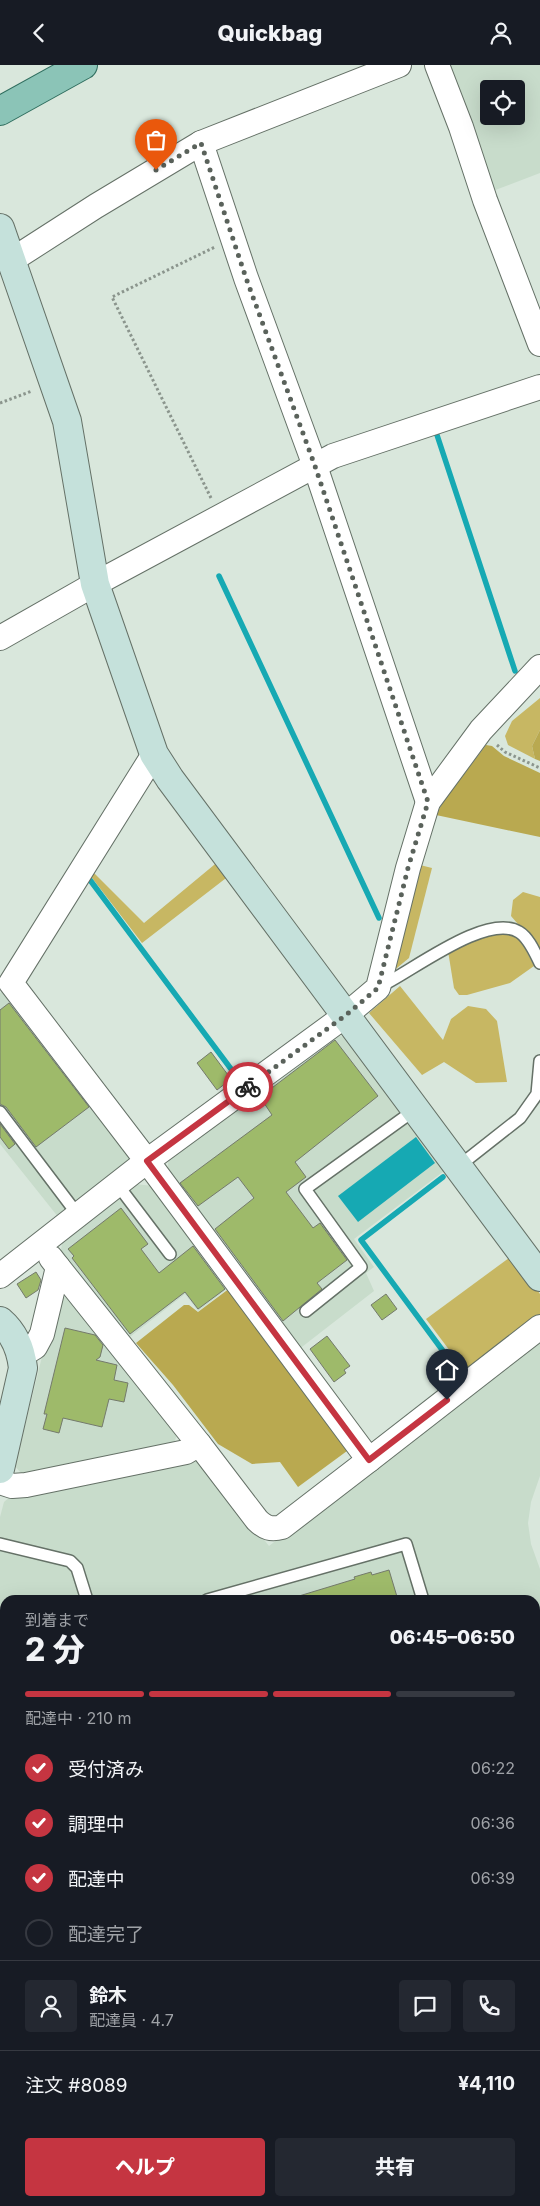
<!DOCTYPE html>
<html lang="ja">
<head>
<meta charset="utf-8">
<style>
  body { margin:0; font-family:Inter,"Noto Sans JP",sans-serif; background:#242831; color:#f1f3f6; height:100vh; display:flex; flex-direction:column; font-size:19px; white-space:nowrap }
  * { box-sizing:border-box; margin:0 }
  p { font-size:16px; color:#9ea1a6 }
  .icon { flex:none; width:28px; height:28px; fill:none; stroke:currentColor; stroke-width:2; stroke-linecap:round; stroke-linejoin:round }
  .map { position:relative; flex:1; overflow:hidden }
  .details { position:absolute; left:0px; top:1530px; width:540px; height:611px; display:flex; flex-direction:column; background:#171b24; border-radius:15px 15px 0 0; box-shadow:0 5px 20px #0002 }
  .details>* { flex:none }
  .buttons { position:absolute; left:480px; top:15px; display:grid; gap:10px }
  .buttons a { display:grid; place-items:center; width:45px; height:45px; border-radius:5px; background:#171b24; box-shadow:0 5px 20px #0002; font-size:25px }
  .pin { position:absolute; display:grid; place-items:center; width:42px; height:42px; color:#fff; margin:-51px -21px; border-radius:50% 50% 50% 0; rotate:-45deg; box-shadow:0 0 5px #0007 }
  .pin .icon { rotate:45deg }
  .courier { position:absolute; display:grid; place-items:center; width:50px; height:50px; margin:-25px; border:4px solid #c53541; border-radius:50%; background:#fff; color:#222; box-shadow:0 1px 6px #0007 }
  .headline em { font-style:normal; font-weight:800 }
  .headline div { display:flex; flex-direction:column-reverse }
  .headline { display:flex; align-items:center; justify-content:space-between; height:85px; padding:0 25px }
  h1 { font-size:32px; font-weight:800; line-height:38px }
  .bar { display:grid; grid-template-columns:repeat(4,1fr); gap:8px 5px; align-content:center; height:60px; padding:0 25px }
  .bar i { height:6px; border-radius:4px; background:#363941 }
  .bar .on { background:#c53541 }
  .bar p { grid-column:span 4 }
  .line { display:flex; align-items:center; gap:12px; padding:0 25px; border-top:1px solid #363941 }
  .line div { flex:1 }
  .round { display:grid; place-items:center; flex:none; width:52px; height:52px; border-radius:5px; background:#242831 }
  ol { padding:0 25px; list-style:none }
  li { display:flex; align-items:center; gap:15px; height:55px }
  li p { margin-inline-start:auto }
  li .icon { padding:5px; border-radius:50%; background:#c53541; color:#fff; stroke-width:4 }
  li:last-child { color:#9ea1a6 }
  li i { width:28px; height:28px; border:2px solid #363941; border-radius:50% }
  .primary-button { display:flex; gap:10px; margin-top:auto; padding:10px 25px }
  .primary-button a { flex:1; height:58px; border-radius:5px; background:#c53541; color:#fff; font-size:20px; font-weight:800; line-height:58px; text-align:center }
  .primary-button a+a { background:#242831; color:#f1f3f6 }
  header { display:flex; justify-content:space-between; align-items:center; height:65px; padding:0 25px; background:#171b24; font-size:22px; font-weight:800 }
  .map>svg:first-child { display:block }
</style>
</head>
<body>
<header><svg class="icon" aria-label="back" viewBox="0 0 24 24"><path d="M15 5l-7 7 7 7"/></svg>Quickbag<svg class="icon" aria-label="person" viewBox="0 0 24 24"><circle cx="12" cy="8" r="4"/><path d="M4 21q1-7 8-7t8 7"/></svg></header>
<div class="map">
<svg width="540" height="2141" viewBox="0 0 540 2141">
  <rect width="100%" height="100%" fill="#d9e7dc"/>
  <g fill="#c8dccb" fill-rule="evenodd">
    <path d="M444 0H540V108L490 127ZM489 24H516V51H489Z"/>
    <polygon points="7,923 134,1094 59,1153 0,1079 0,928"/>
    <polygon points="339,971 352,973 448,1103 354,1174 374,1202 366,1208 374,1226 298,1285 166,1114 169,1092"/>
    <polygon points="135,1119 162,1122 235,1218 198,1246 185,1229 126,1275 59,1193 63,1175"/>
    <polygon points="70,1231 179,1365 172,1383 27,1415 15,1401 56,1235"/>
    <polygon points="540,1273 540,1411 531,1437 528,1458 531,1479 540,1504 540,1567 536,1579 535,1535 5,1535 5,1628 0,1614 0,1452 4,1437 13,1429 192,1393 204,1398 269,1481"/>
    <polygon points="540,1665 540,1874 535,1876 535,1667"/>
    <polygon points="540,2023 540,2137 531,2136 535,2136 535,2024"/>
  </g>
  <g fill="#c7b763">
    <polygon points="540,633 540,665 532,681 535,694 508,680 505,671 512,656"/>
    <polygon points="220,795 230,810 142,878 86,805 88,802 144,858"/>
    <polygon points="420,800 432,803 409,893 391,908"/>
    <polygon points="523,827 540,832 540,885 511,851 513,835"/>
    <polygon points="503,866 520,873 534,901 510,918 467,930 459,930 454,923 448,886 489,868"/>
    <polygon points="400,921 443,975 451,954 468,941 486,944 497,956 507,1017 476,1018 444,997 422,1010 369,948"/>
    <polygon points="513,1190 540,1229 540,1253 468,1310 426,1254"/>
    <polygon points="540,1569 540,1650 535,1652 535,1579"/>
    <polygon points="0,1757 2,1757 5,1772 5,2131 0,2126"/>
    <polygon points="8,2136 46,2136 46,2141 11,2141"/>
    <polygon points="83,2136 284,2136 262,2141 85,2141"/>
  </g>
  <g fill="#b9a950">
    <polygon points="540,665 540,696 535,694 532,681"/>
    <polygon points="486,680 492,681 504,691 540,708 540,772 436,750 443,737"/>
    <polygon points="234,1220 348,1380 347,1386 298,1422 280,1397 252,1399 218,1379 173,1320 136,1278 184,1240 189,1240 198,1247"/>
  </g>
  <polygon fill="#16a9b3" points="416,1072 435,1098 358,1157 338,1131"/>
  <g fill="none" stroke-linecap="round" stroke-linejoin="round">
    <g stroke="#16a9b3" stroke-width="5.5">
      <polyline points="437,370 515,606"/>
      <polyline points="219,511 379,853"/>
      <polyline points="90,815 237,1012"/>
      <polyline points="443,1112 361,1175 460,1309"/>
    </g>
  </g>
  <g fill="#9eba6a" stroke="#747a6c">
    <polygon points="9,938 89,1042 36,1082 6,1042 0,1039 0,945"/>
    <polygon points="335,975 378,1031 295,1097 306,1112 286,1127 313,1163 320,1158 347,1195 317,1218 322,1224 283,1256 215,1164 254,1133 238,1112 198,1141 180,1118 272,1050 260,1032"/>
    <polygon points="211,987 231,1014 217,1025 197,998"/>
    <polygon points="0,1059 15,1079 9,1084 0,1072"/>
    <polygon points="121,1143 148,1179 141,1184 159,1208 193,1181 225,1224 198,1244 185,1227 130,1269 72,1193 74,1191 68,1184"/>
    <polygon points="36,1207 41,1215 38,1225 26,1233 17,1219"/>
    <polygon points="386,1229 397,1244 382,1255 371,1240"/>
    <polygon points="65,1263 95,1270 103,1280 100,1292 96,1295 117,1300 114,1315 128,1318 124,1337 109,1334 102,1362 63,1353 59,1368 43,1364 47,1349 44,1349"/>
    <polygon points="327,1271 350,1301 344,1305 346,1308 334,1317 310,1284"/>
    <polygon points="389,1505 398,1535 300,1535 299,1531 355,1514 354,1512 371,1507 372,1510"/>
  </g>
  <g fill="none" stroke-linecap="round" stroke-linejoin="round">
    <defs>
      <g id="lane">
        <path d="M379 922C410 908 486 847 519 867 529 873 535 888 540 898"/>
        <polyline points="0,1047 78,1150"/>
        <polyline points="459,1101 520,1053 537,1029 540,996"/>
        <polyline points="117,1119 170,1189"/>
        <polyline points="306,1246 361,1202 305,1124 416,1044"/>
        <polyline points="0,1479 70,1496 77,1503 87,1535"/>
        <polyline points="207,1535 406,1479 423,1535"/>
      </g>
      <g id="street">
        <polyline points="437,0 461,62 485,135 540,279"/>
        <polyline points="201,78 246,213 315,401 428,737"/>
        <polyline points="12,195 96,141 201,78 399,0"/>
        <polyline points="0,573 95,519 333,391 540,322"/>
        <polyline points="154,689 11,918 147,1096 369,1395 540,1262"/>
        <polyline points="58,1202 199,1379"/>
        <polyline points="0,1211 147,1096 346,950 378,923 408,803 428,737 481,665 540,602"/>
        <polyline points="22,1290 35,1282 42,1269 58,1202 51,1193"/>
        <path d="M0 1417 12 1421 26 1420 186 1387 199 1379 257 1455C265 1463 271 1465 282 1462L369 1395"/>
        <polyline points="535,1884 540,1882"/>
        <polyline points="535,2016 540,2014"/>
      </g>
      <g id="secondary">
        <polyline points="0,163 67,356 95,519 154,689 170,714 540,1212"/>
        <path d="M0 1256C14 1268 21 1285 23 1303L0 1404"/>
        <polyline points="0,1643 5,1656"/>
      </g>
      <polyline id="primary" points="0,46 83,0"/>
    </defs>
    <use href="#lane" stroke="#657167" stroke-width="14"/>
    <use href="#street" stroke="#657167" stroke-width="26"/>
    <use href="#secondary" stroke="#657167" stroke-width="30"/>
    <use href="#primary" stroke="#306e5f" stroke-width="30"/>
    <g stroke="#8b958d" stroke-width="3" stroke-dasharray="2.5 2.5" stroke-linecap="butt">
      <polyline points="0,338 32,326"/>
      <polyline points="211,433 112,232 215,182"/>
      <polyline points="497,680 505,687 540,703"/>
      <polyline points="0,2134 4,2141"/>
      <polyline points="354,2136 389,2141"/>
      <polyline points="281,2141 301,2136"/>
    </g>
    <use href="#lane" stroke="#fff" stroke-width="11"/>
    <use href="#street" stroke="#fff" stroke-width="24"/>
    <use href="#secondary" stroke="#c5e1db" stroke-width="28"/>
    <use href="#primary" stroke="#8bc4b7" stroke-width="28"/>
  </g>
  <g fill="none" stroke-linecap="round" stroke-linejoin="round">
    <polyline stroke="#5a625b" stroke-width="5" stroke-dasharray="0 9" points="156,105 201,78 246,213 315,401 428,737 408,803 378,923 346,950 248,1022"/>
    <polyline stroke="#c53541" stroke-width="6" points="248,1022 147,1096 369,1395 447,1335"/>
  </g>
</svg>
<div class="buttons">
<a><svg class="icon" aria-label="locate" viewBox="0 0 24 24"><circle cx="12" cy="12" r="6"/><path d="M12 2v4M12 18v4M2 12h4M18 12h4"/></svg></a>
</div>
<div class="pin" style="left:156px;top:105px;background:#ea580c"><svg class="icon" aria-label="bag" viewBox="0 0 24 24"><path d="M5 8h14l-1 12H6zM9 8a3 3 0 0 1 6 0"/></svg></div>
<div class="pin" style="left:447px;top:1335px;background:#1f2937"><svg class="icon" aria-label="home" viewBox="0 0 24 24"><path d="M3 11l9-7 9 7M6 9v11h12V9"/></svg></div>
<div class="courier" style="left:248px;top:1022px"><svg class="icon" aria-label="bike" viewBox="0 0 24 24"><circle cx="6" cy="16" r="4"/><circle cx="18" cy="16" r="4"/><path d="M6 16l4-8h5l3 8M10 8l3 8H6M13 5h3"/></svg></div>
<section class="details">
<div class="headline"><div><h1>2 分</h1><p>到着まで</p></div><em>06:45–06:50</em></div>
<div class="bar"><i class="on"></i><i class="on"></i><i class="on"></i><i></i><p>配達中 · 210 m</p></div>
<ol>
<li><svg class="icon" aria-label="check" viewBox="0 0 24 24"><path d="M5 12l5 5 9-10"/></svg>受付済み<p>06:22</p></li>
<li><svg class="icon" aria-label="check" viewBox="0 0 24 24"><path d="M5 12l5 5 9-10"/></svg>調理中<p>06:36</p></li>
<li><svg class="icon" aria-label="check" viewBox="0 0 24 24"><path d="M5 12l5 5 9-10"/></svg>配達中<p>06:39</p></li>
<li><i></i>配達完了</li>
</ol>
<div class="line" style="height:90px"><a class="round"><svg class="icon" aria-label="person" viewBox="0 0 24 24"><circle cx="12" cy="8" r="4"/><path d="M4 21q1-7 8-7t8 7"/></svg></a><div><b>鈴木</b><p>配達員 · 4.7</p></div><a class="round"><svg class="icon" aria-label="chat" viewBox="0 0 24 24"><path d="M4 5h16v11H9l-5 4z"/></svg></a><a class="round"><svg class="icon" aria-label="phone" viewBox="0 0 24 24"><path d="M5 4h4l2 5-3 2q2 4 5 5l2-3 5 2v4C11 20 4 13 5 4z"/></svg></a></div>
<div class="line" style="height:65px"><div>注文 #8089</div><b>¥4,110</b></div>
<div class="primary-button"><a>ヘルプ</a><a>共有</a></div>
</section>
</div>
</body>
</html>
